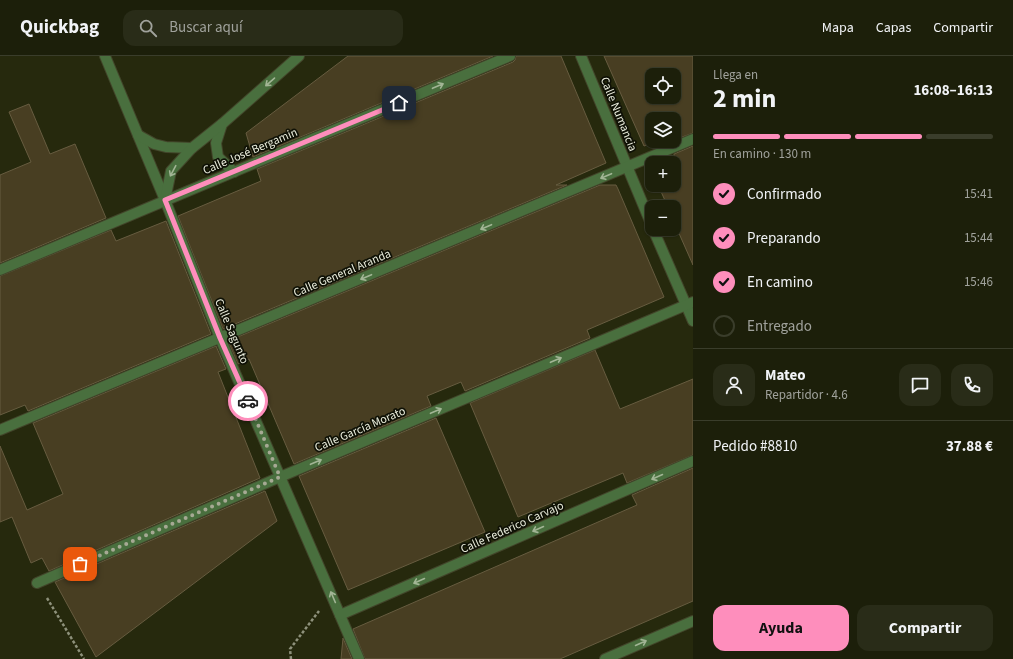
<!DOCTYPE html>
<html lang="es">
<head>
<meta charset="utf-8">
<style>
  body { margin:0; font-family:"Source Sans 3",sans-serif; background:#292c18; color:#f1f3f6; height:100vh; display:flex; flex-direction:column; font-size:15px; white-space:nowrap }
  * { box-sizing:border-box; margin:0 }
  p { font-size:13px; color:#a0a29c }
  .icon { flex:none; width:22px; height:22px; fill:none; stroke:currentColor; stroke-width:2; stroke-linecap:round; stroke-linejoin:round }
  .map { position:relative; flex:1; overflow:hidden }
  .details { display:flex; flex-direction:column; background:#1c1f0a; width:320px }
  .details>* { flex:none }
  .tools { position:absolute; left:645px; top:12px; display:grid; gap:8px }
  .tools a { display:grid; place-items:center; width:36px; height:36px; border-radius:8px; background:#1c1f0a; box-shadow:0 1px 3px #0004,0 0 0 1px #3a3d2b; font-size:20px }
  .pin { position:absolute; display:grid; place-items:center; width:34px; height:34px; color:#fff; margin:-17px; border-radius:8px; box-shadow:0 2px 6px #0006 }
  .courier { position:absolute; display:grid; place-items:center; width:40px; height:40px; margin:-20px; border:3px solid #fe8ebc; border-radius:50%; background:#fff; color:#222; box-shadow:0 1px 5px #0007 }
  .head em { font-style:normal; font-weight:700 }
  .head div { display:flex; flex-direction:column-reverse }
  .head { display:flex; align-items:center; justify-content:space-between; height:68px; padding:0 20px }
  h1 { font-size:26px; font-weight:700; line-height:30px }
  .bar { display:grid; grid-template-columns:repeat(4,1fr); gap:6px 4px; align-content:center; height:48px; padding:0 20px }
  .bar i { height:5px; border-radius:3px; background:#3a3d2b }
  .bar .selected { background:#fe8ebc }
  .bar p { grid-column:span 4 }
  .line { display:flex; align-items:center; gap:10px; padding:0 20px; border-top:1px solid #3a3d2b }
  .line div { flex:1 }
  .round { display:grid; place-items:center; flex:none; width:42px; height:42px; border-radius:12px; background:#292c18 }
  ol { padding:0 20px; list-style:none }
  li { display:flex; align-items:center; gap:12px; height:44px }
  li p { margin-inline-start:auto }
  li .icon { padding:4px; border-radius:50%; background:#fe8ebc; color:#111; stroke-width:4 }
  li:last-child { color:#a0a29c }
  li i { width:22px; height:22px; border:2px solid #3a3d2b; border-radius:50% }
  .primary-button { display:flex; gap:8px; margin-top:auto; padding:8px 20px }
  .primary-button a { flex:1; height:46px; border-radius:12px; background:#fe8ebc; color:#111; font-size:16px; font-weight:700; line-height:46px; text-align:center }
  .primary-button a+a { background:#292c18; color:#f1f3f6 }
  header { display:flex; align-items:center; gap:24px; box-sizing:border-box; height:56px; padding:0 20px; background:#1c1f0a; border-bottom:1px solid #3a3d2b }
  header strong { font-size:19px }
  nav { display:flex; gap:22px; margin-inline-start:auto; font-size:14px }
  .search { width:280px; height:36px; background:#292c18; display:flex; align-items:center; gap:10px; box-sizing:border-box; padding:0 14px; border-radius:12px; color:#a0a29c; font-size:15px }
  main { display:flex; flex:1; min-height:0 }
  .map>svg:first-child { display:block }
</style>
</head>
<body>
<header>
<strong>Quickbag</strong>
<div class="search"><svg class="icon" aria-label="search" viewBox="0 0 24 24"><circle cx="10" cy="10" r="6"/><path d="M15 15l6 6"/></svg>Buscar aquí</div>
<nav><a>Mapa</a><a>Capas</a><a>Compartir</a></nav>
</header>
<main>
<div class="map">
<svg width="693" height="603" viewBox="0 0 693 603">
  <rect width="100%" height="100%" fill="#26290d"/>
  <g fill="#483e22" stroke="#675c40" fill-rule="evenodd">
    <polygon points="348,0 493,0 253,101 246,77"/>
    <polygon points="516,0 561,0 606,107 556,129 567,129 223,273 178,160 261,125 257,113 513,6 515,4"/>
    <path d="M604 0H693V77L674 84V63H652V85H656L644 90ZM652 19H674V41H652Z"/>
    <polygon points="29,48 50,98 75,88 106,162 0,207 0,119 31,106 9,56"/>
    <polygon points="693,90 693,209 674,166 674,151 668,151 658,129 674,129 674,98"/>
    <polygon points="600,129 616,129 618,133 664,241 587,274 590,282 465,335 461,326 427,340 431,350 294,408 249,303 238,308 228,285"/>
    <polygon points="166,165 211,278 28,355 25,349 0,359 0,220 111,174 116,185"/>
    <polygon points="216,290 226,313 218,316 260,422 49,515 42,502 31,507 12,461 0,466 0,390 27,454 63,438 33,367"/>
    <polygon points="595,294 620,353 693,323 693,399 627,427 623,417 518,461 470,347"/>
    <polygon points="436,362 485,476 348,534 299,420"/>
    <polygon points="693,412 693,545 560,603 365,603 353,573 637,449 632,439"/>
    <polygon points="265,435 277,465 96,601 55,526"/>
    <polygon points="343,582 352,603 341,603"/>
  </g>
  <g fill="none" stroke-linecap="round" stroke-linejoin="round">
    <defs>
      <g id="minor">
        <polyline points="105,0 165,144 220,282 359,603"/>
        <polyline points="581,0 652,170"/>
        <polyline points="222,68 216,87 218,101 234,116"/>
        <polyline points="138,79 154,88 166,91 192,92"/>
        <polyline points="165,144 171,115 192,92 222,68 299,0"/>
        <polyline points="653,173 693,265"/>
        <polyline points="0,214 510,0"/>
        <polyline points="0,374 693,83"/>
        <polyline points="37,527 280,421 693,246"/>
        <polyline points="340,559 693,405"/>
        <polyline points="605,603 693,565"/>
      </g>
    </defs>
    <use href="#minor" stroke="#42452a" stroke-width="12"/>
    <g stroke="#8e917b" stroke-width="2.5" stroke-dasharray="3 2" stroke-linecap="butt">
      <polyline points="47,542 84,603"/>
      <polyline points="291,603 290,593 319,555"/>
    </g>
    <use href="#minor" stroke="#496f3e" stroke-width="10"/>
  </g>
  <defs><path id="oneway-shaft" d="M-6 0H5M1.5-3L5.5 0L1.5 3" fill="none" stroke-width="1.6" stroke-linecap="round" stroke-linejoin="round"/></defs>
  <g stroke="#a2b595">
    <use href="#oneway-shaft" transform="translate(270 26) rotate(139)"/>
    <use href="#oneway-shaft" transform="translate(438 30) rotate(-23)"/>
    <use href="#oneway-shaft" transform="translate(173 115) rotate(118)"/>
    <use href="#oneway-shaft" transform="translate(606 120) rotate(157)"/>
    <use href="#oneway-shaft" transform="translate(486 171) rotate(157)"/>
    <use href="#oneway-shaft" transform="translate(366 221) rotate(157)"/>
    <use href="#oneway-shaft" transform="translate(556 304) rotate(-23)"/>
    <use href="#oneway-shaft" transform="translate(436 355) rotate(-23)"/>
    <use href="#oneway-shaft" transform="translate(316 406) rotate(-23)"/>
    <use href="#oneway-shaft" transform="translate(657 421) rotate(156)"/>
    <use href="#oneway-shaft" transform="translate(538 473) rotate(156)"/>
    <use href="#oneway-shaft" transform="translate(419 525) rotate(156)"/>
    <use href="#oneway-shaft" transform="translate(333 541) rotate(-113)"/>
    <use href="#oneway-shaft" transform="translate(641 587) rotate(-24)"/>
  </g>
  <g fill="none" stroke-linecap="round" stroke-linejoin="round">
    <polyline stroke="#a6a994" stroke-width="4" stroke-dasharray="0 7.2" points="80,508 280,421 248,345"/>
    <polyline stroke="#fe8ebc" stroke-width="5" points="248,345 220,282 165,144 399,47"/>
  </g>
  <g text-anchor="middle" stroke-width="3.5" stroke-linejoin="round" paint-order="stroke">
    <g font-size="12" fill="#ebeedd" stroke="#0f1106">
      <text transform="translate(619 58) rotate(68)" y="4">Calle Numancia</text>
      <text transform="translate(250 95) rotate(-23)" y="4">Calle José Bergamin</text>
      <text transform="translate(342 217) rotate(-23)" y="4">Calle General Aranda</text>
      <text transform="translate(232 275) rotate(67)" y="4">Calle Sagunto</text>
      <text transform="translate(360 373) rotate(-23)" y="4">Calle García Morato</text>
      <text transform="translate(512 471) rotate(-24)" y="4">Calle Federico Carvajo</text>
    </g>
  </g>
</svg>
<div class="tools">
<a><svg class="icon" aria-label="locate" viewBox="0 0 24 24"><circle cx="12" cy="12" r="6"/><path d="M12 2v4M12 18v4M2 12h4M18 12h4"/></svg></a>
<a><svg class="icon" aria-label="layers" viewBox="0 0 24 24"><path d="M12 4l9 5-9 5-9-5zM3 14l9 5 9-5"/></svg></a>
<a>+</a>
<a>−</a>
</div>
<div class="pin" style="left:80px;top:508px;background:#ea580c"><svg class="icon" aria-label="bag" viewBox="0 0 24 24"><path d="M5 8h14l-1 12H6zM9 8a3 3 0 0 1 6 0"/></svg></div>
<div class="pin" style="left:399px;top:47px;background:#1f2937"><svg class="icon" aria-label="home" viewBox="0 0 24 24"><path d="M3 11l9-7 9 7M6 9v11h12V9"/></svg></div>
<div class="courier" style="left:248px;top:345px"><svg class="icon" aria-label="car" viewBox="0 0 24 24"><path d="M5 17H2v-5l4-1 3-4h7l3 4 3 1v5h-3M9 17h6M6 11h13"/><circle cx="7" cy="17" r="2"/><circle cx="17" cy="17" r="2"/></svg></div>
</div>
<section class="details">
<div class="head"><div><h1>2 min</h1><p>Llega en</p></div><em>16:08–16:13</em></div>
<div class="bar"><i class="selected"></i><i class="selected"></i><i class="selected"></i><i></i><p>En camino · 130 m</p></div>
<ol>
<li><svg class="icon" aria-label="check" viewBox="0 0 24 24"><path d="M5 12l5 5 9-10"/></svg>Confirmado<p>15:41</p></li>
<li><svg class="icon" aria-label="check" viewBox="0 0 24 24"><path d="M5 12l5 5 9-10"/></svg>Preparando<p>15:44</p></li>
<li><svg class="icon" aria-label="check" viewBox="0 0 24 24"><path d="M5 12l5 5 9-10"/></svg>En camino<p>15:46</p></li>
<li><i></i>Entregado</li>
</ol>
<div class="line" style="height:72px"><a class="round"><svg class="icon" aria-label="person" viewBox="0 0 24 24"><circle cx="12" cy="8" r="4"/><path d="M4 21q1-7 8-7t8 7"/></svg></a><div><b>Mateo</b><p>Repartidor · 4.6</p></div><a class="round"><svg class="icon" aria-label="chat" viewBox="0 0 24 24"><path d="M4 5h16v11H9l-5 4z"/></svg></a><a class="round"><svg class="icon" aria-label="phone" viewBox="0 0 24 24"><path d="M5 4h4l2 5-3 2q2 4 5 5l2-3 5 2v4C11 20 4 13 5 4z"/></svg></a></div>
<div class="line" style="height:52px"><div>Pedido #8810</div><b>37.88 €</b></div>
<div class="primary-button"><a>Ayuda</a><a>Compartir</a></div>
</section>
</main>
</body>
</html>
